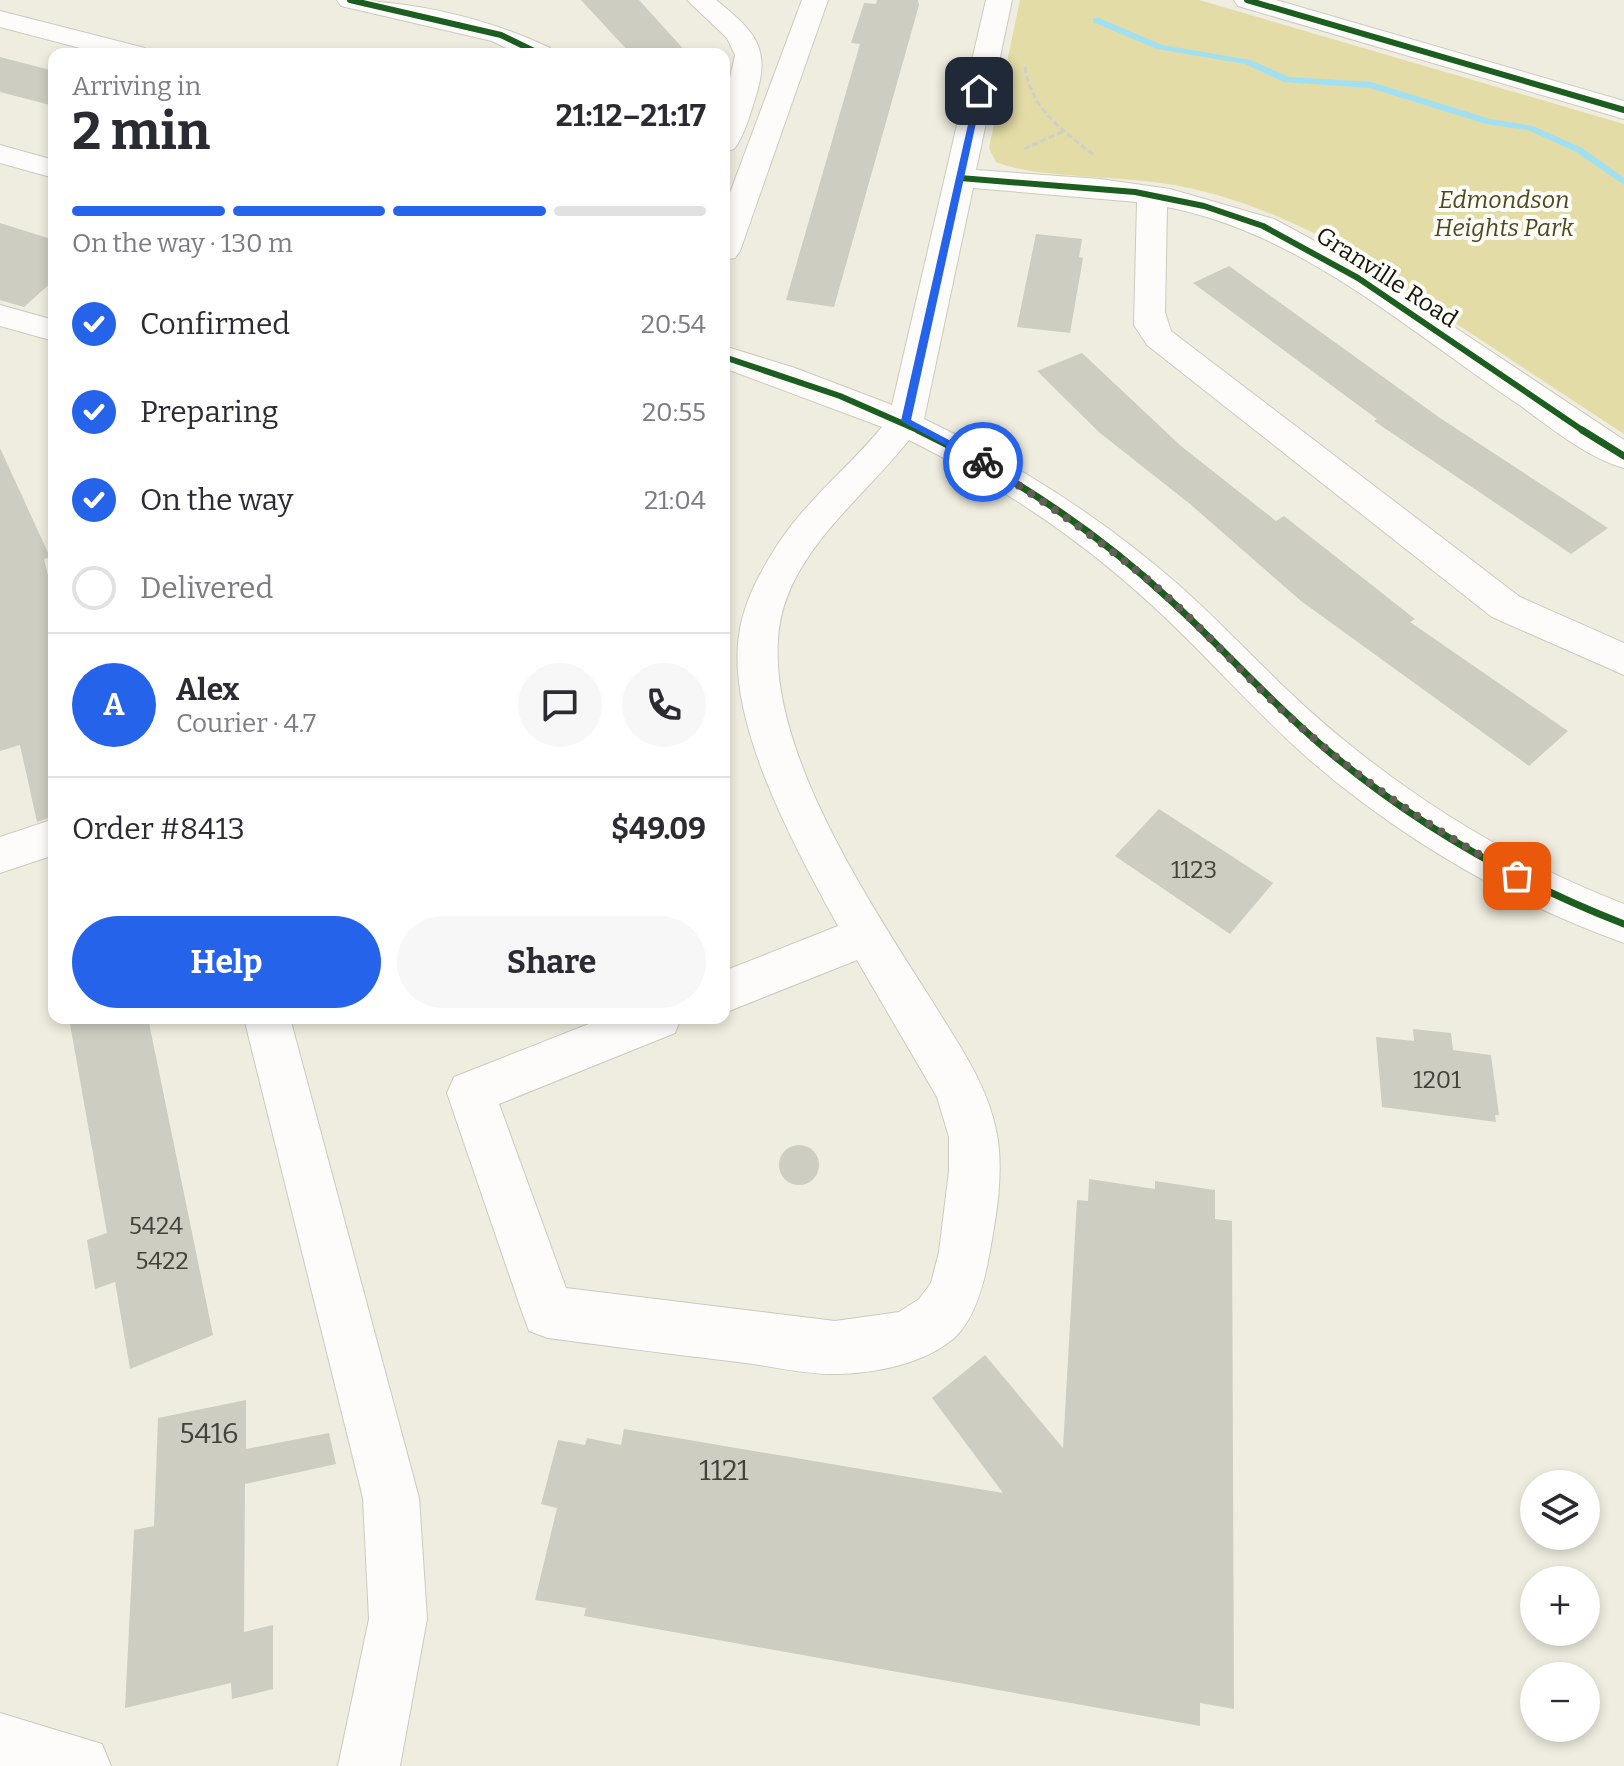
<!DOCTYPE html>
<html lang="en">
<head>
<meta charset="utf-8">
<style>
  body { margin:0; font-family:Bitter,serif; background:#f7f7f7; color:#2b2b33; height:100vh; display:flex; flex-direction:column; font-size:30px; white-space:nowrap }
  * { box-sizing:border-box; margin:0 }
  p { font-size:26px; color:#7c7c81 }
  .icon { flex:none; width:44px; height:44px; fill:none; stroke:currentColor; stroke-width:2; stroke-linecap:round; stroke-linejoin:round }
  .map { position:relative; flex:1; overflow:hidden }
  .details { position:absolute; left:48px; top:48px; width:682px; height:976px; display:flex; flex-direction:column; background:#fff; border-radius:16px; box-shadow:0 4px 12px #0003 }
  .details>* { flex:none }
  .controls { position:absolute; left:1520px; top:1470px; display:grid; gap:16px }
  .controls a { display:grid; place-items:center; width:80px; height:80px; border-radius:50%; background:#fff; box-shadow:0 4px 12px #0003; font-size:40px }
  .pin { position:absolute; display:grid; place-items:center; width:68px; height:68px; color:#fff; margin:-34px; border-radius:16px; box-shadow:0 4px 12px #0006 }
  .courier { position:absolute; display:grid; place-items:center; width:80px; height:80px; margin:-40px; border:6px solid #2563eb; border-radius:50%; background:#fff; color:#222; box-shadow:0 2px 10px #0007 }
  .overview em { font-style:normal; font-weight:700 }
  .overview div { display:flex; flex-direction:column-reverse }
  .overview { display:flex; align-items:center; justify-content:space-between; height:136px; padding:0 24px }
  h1 { font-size:52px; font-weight:700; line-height:60px }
  .bar { display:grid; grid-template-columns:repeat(4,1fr); gap:12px 8px; align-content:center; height:96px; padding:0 24px }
  .bar i { height:10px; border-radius:6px; background:#e1e1e2 }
  .bar .selected { background:#2563eb }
  .bar p { grid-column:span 4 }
  .line { display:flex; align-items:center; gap:20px; padding:0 24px; border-top:2px solid #e1e1e2 }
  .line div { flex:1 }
  .round { display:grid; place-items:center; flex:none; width:84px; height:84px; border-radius:42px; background:#f7f7f7 }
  ol { padding:0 24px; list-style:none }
  li { display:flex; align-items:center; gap:24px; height:88px }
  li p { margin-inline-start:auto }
  li .icon { padding:8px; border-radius:50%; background:#2563eb; color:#fff; stroke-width:4 }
  li:last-child { color:#7c7c81 }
  li i { width:44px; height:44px; border:4px solid #e1e1e2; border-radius:50% }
  .button { display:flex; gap:16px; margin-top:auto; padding:16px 24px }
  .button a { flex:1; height:92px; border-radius:48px; background:#2563eb; color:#fff; font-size:32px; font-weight:700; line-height:92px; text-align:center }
  .button a+a { background:#f7f7f7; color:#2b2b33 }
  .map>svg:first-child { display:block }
</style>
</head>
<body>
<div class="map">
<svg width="1624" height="1766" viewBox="0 0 1624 1766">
  <rect width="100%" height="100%" fill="#efeddf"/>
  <path fill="#e3dca6" d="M1020 0H1199L1624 124V434L1335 244C1280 215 1224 192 1161 183 1116 176 1035 178 996 162L989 148Z"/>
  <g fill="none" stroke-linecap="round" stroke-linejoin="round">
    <polygon fill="#a1dff3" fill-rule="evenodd" points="1093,18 1099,18 1162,45 1250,60 1289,77 1371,82 1490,119 1533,126 1582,148 1624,178 1624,185 1576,152 1528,130 1486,124 1370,88 1284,82 1245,64 1157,49 1093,22"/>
  </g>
  <g fill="#cecdc1">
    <polygon points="581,0 639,0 688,54 631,54"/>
    <polygon points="877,0 918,0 919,5 834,307 786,300 860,44 851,43 864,3 876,4"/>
    <polygon points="0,57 54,71 54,106 0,92"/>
    <polygon points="0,223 54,240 54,280 24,307 0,300"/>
    <polygon points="1036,234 1082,239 1079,257 1083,258 1070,333 1017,327"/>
    <polygon points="1229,266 1440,418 1608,528 1571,554 1374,421 1377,419 1193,283"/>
    <polygon points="1082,353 1181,446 1276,521 1284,516 1415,619 1410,622 1568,731 1529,766 1301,601 1190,504 1100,433 1037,371"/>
    <polygon points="0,448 50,557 44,559 54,600 54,816 37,822 20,745 0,751"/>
    <polygon points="1159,809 1273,883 1230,934 1115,856"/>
    <polygon points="69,1018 148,1018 213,1335 130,1369 115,1282 95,1289 87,1240 107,1233"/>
    <polygon points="1413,1029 1451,1033 1453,1050 1491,1055 1499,1115 1495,1115 1496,1122 1382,1107 1376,1037 1414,1041"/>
    <circle cx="799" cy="1165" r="20"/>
    <polygon points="1089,1179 1155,1189 1155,1181 1215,1190 1215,1219 1232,1221 1234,1709 1200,1703 1200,1726 584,1616 586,1608 535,1600 557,1508 541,1504 558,1440 585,1445 587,1438 621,1445 624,1429 1003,1493 932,1398 985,1355 1063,1448 1077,1200 1088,1201"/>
    <polygon points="246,1400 246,1449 329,1433 336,1464 245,1484 244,1632 273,1625 273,1689 232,1699 231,1683 125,1708 134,1530 154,1526 158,1418"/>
  </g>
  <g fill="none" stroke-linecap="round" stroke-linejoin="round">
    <defs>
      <g id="minor">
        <path d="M337 0C409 0 485 17 550 48L554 54H518L492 41 341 6Z"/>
        <path d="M687 0H716C757 33 772 49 754 102 749 118 744 136 734 149L724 152V106L735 55 727 38Z"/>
        <polygon points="802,0 828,0 740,251 735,258 724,260 724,209"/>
        <path d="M986 0H1012L976 170 1100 179 1170 189 1274 219 1370 271 1624 440V468C1585 457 1548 425 1515 402 1405 328 1300 233 1167 207L1165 312 1171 331 1520 597 1624 643V675L1492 617 1147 345 1134 325 1137 202 973 188 924 419C1016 463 1104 519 1181 587 1237 637 1285 693 1344 740 1428 809 1522 865 1624 904V943C1510 902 1403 840 1311 761 1256 713 1208 657 1155 608 1082 540 998 484 909 440 861 501 783 556 778 639 770 755 872 906 932 1001 957 1042 989 1086 997 1135 1004 1173 996 1219 989 1256 984 1283 975 1320 953 1339 923 1364 876 1373 838 1374 809 1375 776 1367 746 1363 680 1355 614 1347 548 1338L529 1331 522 1312 447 1093 454 1077 604 1018H681L675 1033 499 1104 566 1288 835 1321 899 1312 919 1299 931 1283 939 1252 949 1171V1137L937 1097 857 960 724 1013V971L838 926C797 851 726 724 739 635 744 600 761 570 780 541 808 499 850 466 882 427L724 368V346L795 368 892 405Z"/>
        <polygon points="1234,0 1276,0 1624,101 1624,119 1238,6"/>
        <polygon points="0,11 145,48 149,54 103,54 0,27"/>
        <polygon points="0,145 54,160 54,178 0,163"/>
        <polygon points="0,305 54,320 54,341 0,326"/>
        <polygon points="54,819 54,855 0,873 0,837"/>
        <polygon points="244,1018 290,1018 419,1498 427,1619 400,1766 338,1766 369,1619 363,1498"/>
        <polygon points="0,1713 102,1744 111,1766 0,1766"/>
      </g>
    </defs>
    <use href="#minor" stroke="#cbcabf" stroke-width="2"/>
    <g stroke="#d0cecb" stroke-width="3" stroke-dasharray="6 3" stroke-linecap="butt">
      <path d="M1025 67C1031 109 1062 130 1094 155"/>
      <polyline points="1024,149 1064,131"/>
    </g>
    <use href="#minor" fill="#fdfcfa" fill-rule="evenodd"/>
    <defs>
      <g id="cycleway-far1">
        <polyline points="350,0 501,35 540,54"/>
        <polyline points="1247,0 1624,110"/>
        <polyline points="960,178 1135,192 1204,206 1263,226 1358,278 1585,432"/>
        <polyline points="724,357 840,396 922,432"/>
      </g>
      <g id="cycleway">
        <path d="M918 430C1009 474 1095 530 1169 599 1223 648 1271 703 1327 750 1416 825 1516 882 1624 924"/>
        <polyline points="1582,430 1624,456"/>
      </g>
    </defs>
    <use href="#cycleway-far1" stroke="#fffef9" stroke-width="9"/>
    <use href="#cycleway" stroke="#fffef9" stroke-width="12"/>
    <use href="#cycleway-far1" stroke="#1b5e20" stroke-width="6"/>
    <use href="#cycleway" stroke="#1b5e20" stroke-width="7"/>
  </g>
  <polygon fill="#2563eb" points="976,89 983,91 911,420 987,460 983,466 901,421"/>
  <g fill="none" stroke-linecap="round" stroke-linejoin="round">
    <path stroke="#616056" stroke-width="8" stroke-dasharray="0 14.4" d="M983 462C1040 499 1095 536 1147 579 1199 622 1242 675 1292 719 1361 782 1436 831 1517 876"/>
  </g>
  <g text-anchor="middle" stroke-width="8" stroke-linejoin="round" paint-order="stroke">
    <g font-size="24" font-style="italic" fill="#4e481f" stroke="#fffef9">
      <text x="1504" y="208">Edmondson<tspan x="1504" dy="28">Heights Park</tspan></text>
    </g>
    <g font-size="24" fill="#15140c" stroke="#fffef9">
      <text transform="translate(1387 277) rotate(33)" y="8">Granville Road</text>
    </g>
    <g font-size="24" fill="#434239">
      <text x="1194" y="878">1123</text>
      <text x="1437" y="1088">1201</text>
      <text x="156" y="1234">5424</text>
      <text x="162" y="1269">5422</text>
    </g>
    <g font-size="28" fill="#434239">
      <text x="209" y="1443">5416</text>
      <text x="724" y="1480">1121</text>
    </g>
  </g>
</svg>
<div class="controls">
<a><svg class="icon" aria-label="layers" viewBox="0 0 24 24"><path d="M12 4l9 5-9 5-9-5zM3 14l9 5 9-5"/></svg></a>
<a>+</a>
<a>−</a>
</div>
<div class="pin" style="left:1517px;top:876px;background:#ea580c"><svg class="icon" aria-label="bag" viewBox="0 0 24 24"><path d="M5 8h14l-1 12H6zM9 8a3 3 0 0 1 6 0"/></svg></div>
<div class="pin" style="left:979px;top:91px;background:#1f2937"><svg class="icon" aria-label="home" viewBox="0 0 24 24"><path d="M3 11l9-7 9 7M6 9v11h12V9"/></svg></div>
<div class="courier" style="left:983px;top:462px"><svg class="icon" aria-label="bike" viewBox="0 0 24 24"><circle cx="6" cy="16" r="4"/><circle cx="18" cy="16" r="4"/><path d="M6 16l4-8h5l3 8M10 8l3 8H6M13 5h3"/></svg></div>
<section class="details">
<div class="overview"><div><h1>2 min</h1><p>Arriving in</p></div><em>21:12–21:17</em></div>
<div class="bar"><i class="selected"></i><i class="selected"></i><i class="selected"></i><i></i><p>On the way · 130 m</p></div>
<ol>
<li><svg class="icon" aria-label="check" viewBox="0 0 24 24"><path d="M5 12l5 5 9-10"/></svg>Confirmed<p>20:54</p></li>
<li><svg class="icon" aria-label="check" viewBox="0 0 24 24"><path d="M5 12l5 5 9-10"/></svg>Preparing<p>20:55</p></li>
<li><svg class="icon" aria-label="check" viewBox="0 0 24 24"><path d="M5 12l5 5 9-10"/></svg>On the way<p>21:04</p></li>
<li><i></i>Delivered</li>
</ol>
<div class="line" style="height:144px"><b class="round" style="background:#2563eb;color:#fff">A</b><div><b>Alex</b><p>Courier · 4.7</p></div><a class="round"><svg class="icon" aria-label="chat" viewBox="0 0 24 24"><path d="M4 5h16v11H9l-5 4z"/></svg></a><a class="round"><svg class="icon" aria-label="phone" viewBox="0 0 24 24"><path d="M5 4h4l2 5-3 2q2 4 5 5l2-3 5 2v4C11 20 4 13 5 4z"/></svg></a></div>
<div class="line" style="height:104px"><div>Order #8413</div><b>$49.09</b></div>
<div class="button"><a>Help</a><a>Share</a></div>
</section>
</div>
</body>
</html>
